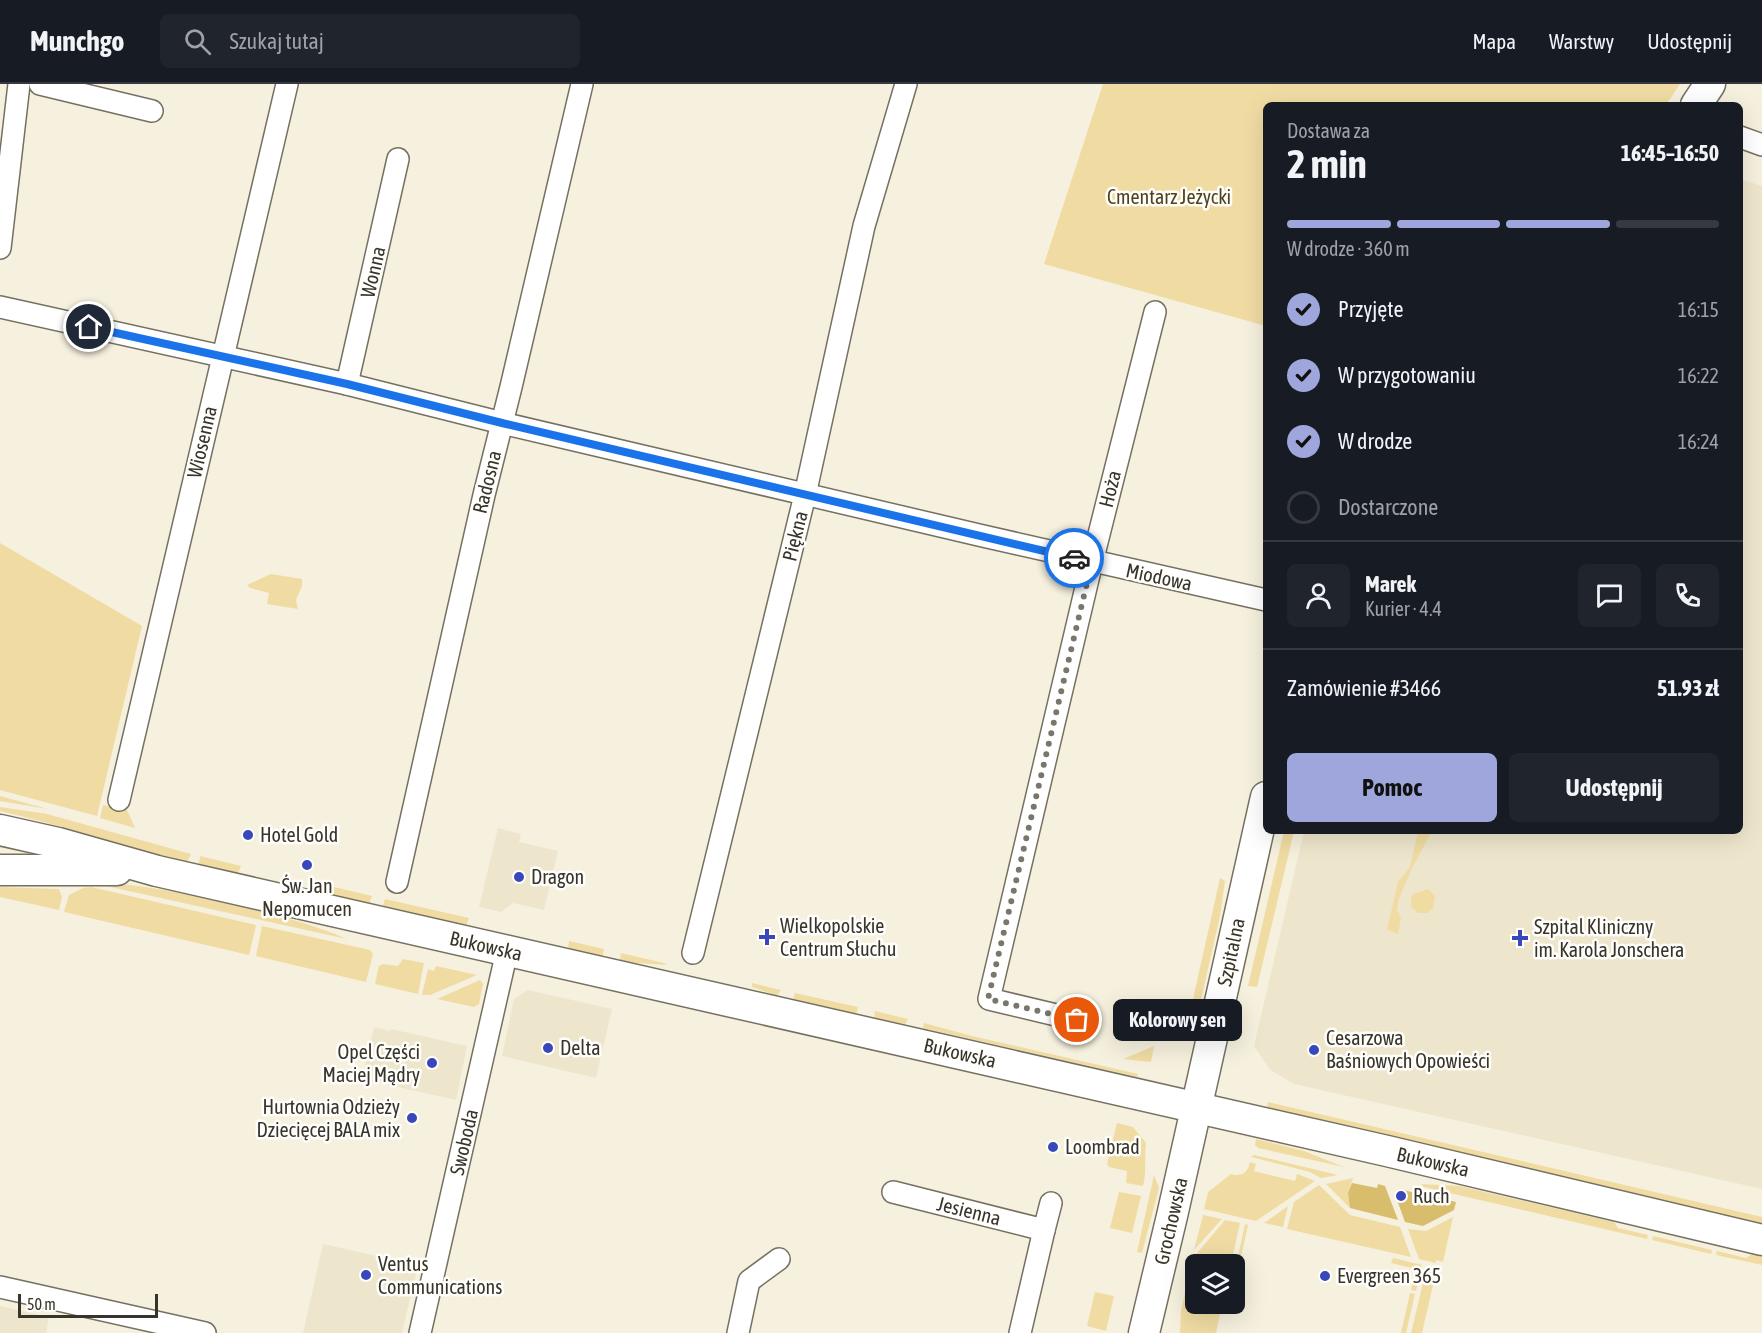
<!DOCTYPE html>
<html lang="pl">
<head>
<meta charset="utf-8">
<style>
  body { margin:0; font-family:"Asap Condensed",sans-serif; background:#20242c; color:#f1f3f6; height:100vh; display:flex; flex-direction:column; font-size:22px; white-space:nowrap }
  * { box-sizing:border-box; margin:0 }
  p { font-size:20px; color:#9ea1a6 }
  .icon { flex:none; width:33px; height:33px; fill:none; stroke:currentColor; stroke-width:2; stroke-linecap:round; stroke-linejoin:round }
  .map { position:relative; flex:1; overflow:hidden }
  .sheet { position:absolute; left:1263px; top:18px; width:480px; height:732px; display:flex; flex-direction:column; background:#171b24; border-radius:9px; box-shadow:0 6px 24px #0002 }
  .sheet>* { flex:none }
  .controls { position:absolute; left:1185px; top:1170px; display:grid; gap:12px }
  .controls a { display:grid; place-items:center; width:60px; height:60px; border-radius:9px; background:#171b24; box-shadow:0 6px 24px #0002; font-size:30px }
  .scale { position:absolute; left:18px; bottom:15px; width:140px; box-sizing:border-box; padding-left:6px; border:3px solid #36342d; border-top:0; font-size:16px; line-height:21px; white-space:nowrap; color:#36342d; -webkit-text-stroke:4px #fffefa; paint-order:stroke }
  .pin { position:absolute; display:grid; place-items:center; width:51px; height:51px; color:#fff; margin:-26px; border:3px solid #fff; border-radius:50%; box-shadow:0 2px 6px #0007 }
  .courier { position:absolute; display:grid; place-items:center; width:60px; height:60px; margin:-30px; border:4px solid #1a73e8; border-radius:50%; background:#fff; color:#222; box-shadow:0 2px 8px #0007 }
  .bubble { position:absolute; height:42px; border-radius:9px; background:#171b24; box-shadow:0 6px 24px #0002; font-size:20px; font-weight:700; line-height:42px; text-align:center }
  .head em { font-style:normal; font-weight:700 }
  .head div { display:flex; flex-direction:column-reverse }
  .head { display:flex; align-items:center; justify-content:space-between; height:102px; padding:0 24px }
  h1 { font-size:39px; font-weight:700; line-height:45px }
  .bar { display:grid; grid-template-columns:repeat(4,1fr); gap:9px 6px; align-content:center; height:72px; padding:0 24px }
  .bar i { height:8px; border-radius:4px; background:#363941 }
  .bar .on { background:#9ea6db }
  .bar p { grid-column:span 4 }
  .line { display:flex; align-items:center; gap:15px; padding:0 24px; border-top:2px solid #363941 }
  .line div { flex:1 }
  .round { display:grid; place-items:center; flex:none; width:63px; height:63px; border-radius:9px; background:#20242c }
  ol { padding:0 24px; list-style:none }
  li { display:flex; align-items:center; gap:18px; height:66px }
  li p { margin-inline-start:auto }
  li .icon { padding:6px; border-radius:50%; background:#9ea6db; color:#111; stroke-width:4 }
  li:last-child { color:#9ea1a6 }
  li i { width:33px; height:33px; border:3px solid #363941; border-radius:50% }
  .cta { display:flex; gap:12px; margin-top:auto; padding:12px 24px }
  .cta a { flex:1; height:69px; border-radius:9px; background:#9ea6db; color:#111; font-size:24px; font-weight:700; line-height:69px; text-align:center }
  .cta a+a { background:#20242c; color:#f1f3f6 }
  header { display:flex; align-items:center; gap:36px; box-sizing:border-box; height:84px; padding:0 30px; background:#171b24; border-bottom:2px solid #363941 }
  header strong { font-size:28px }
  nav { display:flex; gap:33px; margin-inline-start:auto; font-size:21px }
  .search { width:420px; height:54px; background:#20242c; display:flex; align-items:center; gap:15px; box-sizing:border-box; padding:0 21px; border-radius:9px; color:#9ea1a6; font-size:22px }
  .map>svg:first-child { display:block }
</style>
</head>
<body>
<header>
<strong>Munchgo</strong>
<div class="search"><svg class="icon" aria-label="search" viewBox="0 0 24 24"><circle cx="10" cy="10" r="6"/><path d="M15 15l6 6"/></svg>Szukaj tutaj</div>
<nav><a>Mapa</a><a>Warstwy</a><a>Udostępnij</a></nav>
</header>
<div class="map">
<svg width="1762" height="1249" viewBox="0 0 1762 1249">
  <rect width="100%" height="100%" fill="#f6f0de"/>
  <g fill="#eee6cc">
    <polygon points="1740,95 1762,102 1762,1105 1294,1000 1270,986 1254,962 1304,747 1740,747"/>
    <polygon points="498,744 521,750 519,758 558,767 544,826 513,819 501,828 479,823"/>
    <polygon points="528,906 612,925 596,994 502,972 514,915"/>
    <polygon points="374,943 390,947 391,945 467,962 456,1016 362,995"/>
    <polygon points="323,1160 418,1181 402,1249 303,1249"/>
    <polygon points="0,1222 49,1233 46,1249 0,1249"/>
  </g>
  <g fill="#f0dca3">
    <polygon points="1103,0 1680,0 1666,21 1266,21 1266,242 1044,180"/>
    <polygon points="0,459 142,542 97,732 0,706"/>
    <polygon points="271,490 302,495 302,502 296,516 298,525 267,520 269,509 250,504 247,501"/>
    <polygon points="0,712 48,725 0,717"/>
    <polygon points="103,721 127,726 135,744 100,734"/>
    <path d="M0 723 47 730 191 770 186 780C124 764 63 741 0 727Z"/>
    <polygon points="1284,747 1294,747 1257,903 1248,902"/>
    <polygon points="1418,747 1432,747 1412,784 1398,817 1397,826 1401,835 1398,850 1387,846 1398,798 1410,783"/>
    <polygon points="200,772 241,782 238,789 199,780"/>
    <polygon points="1220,794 1225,797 1220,832 1200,920 1189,933"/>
    <path d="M88 798C135 799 179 808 224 819 266 828 307 838 347 855Z"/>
    <polygon points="0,803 59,805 62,813 59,826 0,813"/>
    <polygon points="91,803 256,841 249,871 64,828 69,811 83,804"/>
    <polygon points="334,803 372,812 369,820 334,812"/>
    <polygon points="1428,805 1435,812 1433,824 1427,829 1418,829 1411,823 1411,813 1413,810"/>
    <polygon points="385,815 469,834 466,842 385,823 383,821"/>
    <polygon points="262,842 370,866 373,870 366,898 256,872"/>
    <polygon points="569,857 604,865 603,871 599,873 568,865"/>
    <polygon points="621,869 664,879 667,881 622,878 620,875"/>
    <polygon points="403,875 424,879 418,910 375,900 379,882 383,880 398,882"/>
    <polygon points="436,882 477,891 430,911 422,911 428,885 434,887"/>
    <polygon points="480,896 483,900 479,920 474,923 437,915"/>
    <polygon points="752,899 781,906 777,912 752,903"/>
    <polygon points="795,909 858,923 856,931 796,918 793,915"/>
    <polygon points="875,927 908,935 905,940 874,935"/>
    <polygon points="924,939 972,952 1138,990 1137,993 923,944"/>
    <polygon points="1154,962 1151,978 1123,975"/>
    <polygon points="1268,1018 1762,1133 1762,1142 1267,1023"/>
    <path d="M1117 1039 1133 1043 1146 1059C1144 1074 1147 1088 1143 1102L1126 1099 1127 1087 1109 1083 1107 1080Z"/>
    <polygon points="1256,1055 1304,1067 1344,1083 1258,1064 1255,1061"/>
    <polygon points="1254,1071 1338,1091 1321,1094 1310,1088 1251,1073"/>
    <path d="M1250 1078 1256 1080 1254 1087 1295 1097 1297 1090 1315 1097 1256 1137 1204 1125 1208 1108 1231 1090C1241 1093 1248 1089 1250 1078Z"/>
    <polygon points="1154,1091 1159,1104 1142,1169 1137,1168"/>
    <polygon points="1353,1094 1348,1109 1350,1124 1326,1100"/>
    <polygon points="1421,1100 1459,1102 1614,1138 1618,1144 1648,1151 1647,1155 1424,1103"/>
    <polygon points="1319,1101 1350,1131 1400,1143 1411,1173 1287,1145 1294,1118"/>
    <polygon points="1119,1108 1141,1112 1132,1149 1110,1144"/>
    <polygon points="1288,1122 1283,1143 1264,1139"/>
    <polygon points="1203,1131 1222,1135 1194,1166"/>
    <polygon points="1453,1133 1443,1178 1436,1176 1436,1179 1419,1175 1408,1145 1426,1147"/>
    <polygon points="1225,1136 1240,1139 1231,1180 1196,1180 1196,1220 1222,1220 1216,1249 1180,1249 1181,1226 1193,1174"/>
    <polygon points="1245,1140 1248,1141 1235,1200 1235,1187"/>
    <polygon points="1653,1152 1712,1166 1711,1170 1652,1156"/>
    <polygon points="1717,1167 1746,1174 1752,1170 1762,1172 1762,1181 1716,1171"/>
    <polygon points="1393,1174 1422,1181 1416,1207 1411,1206 1416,1185 1391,1179"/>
    <polygon points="1427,1182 1437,1184 1422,1249 1411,1249"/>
    <polygon points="1095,1208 1114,1212 1106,1247 1087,1242"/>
    <polygon points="1410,1209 1415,1210 1406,1249 1401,1249"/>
  </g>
  <g fill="#d7bd6c">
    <polygon points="1352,1099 1377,1104 1378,1100 1385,1102 1398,1136 1350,1124 1348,1109"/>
    <polygon points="1403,1106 1456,1118 1454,1126 1423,1142 1405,1138 1396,1113 1400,1118 1407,1111"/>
  </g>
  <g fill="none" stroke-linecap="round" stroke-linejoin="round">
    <defs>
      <g id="street">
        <polyline points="40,0 152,27"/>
        <polyline points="1740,53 1762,61"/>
        <polyline points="0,164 19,0"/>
        <polyline points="0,223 347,300 502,339 983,452 1266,516"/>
        <polyline points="347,300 398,75"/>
        <polyline points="119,716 287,0"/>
        <polyline points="397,798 484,411 511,303 582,0"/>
        <polyline points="693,869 805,411 864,142 906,0"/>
        <polyline points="1077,936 989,915 1092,478 1155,228"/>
        <polyline points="893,1108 1044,1146 1020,1249"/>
        <polyline points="1044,1146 1051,1119"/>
        <polyline points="0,1203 205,1249"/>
        <polyline points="420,1249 507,867"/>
        <polyline points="738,1249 749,1197 779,1175"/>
      </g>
      <g id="secondary">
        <polyline points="1696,21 1710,0"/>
        <polyline points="0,746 58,759 157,787 1387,1067 1762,1156"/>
        <polyline points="0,786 117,786"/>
        <polyline points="1144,1249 1172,1132 1266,713"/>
      </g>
    </defs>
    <use href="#street" stroke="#757060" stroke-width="24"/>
    <use href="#secondary" stroke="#757060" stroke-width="33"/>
    <use href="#street" stroke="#fff" stroke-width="21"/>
    <use href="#secondary" stroke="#fff" stroke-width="30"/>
  </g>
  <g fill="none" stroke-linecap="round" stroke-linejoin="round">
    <polyline stroke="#79766b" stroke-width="6" stroke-dasharray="0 10.8" points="1074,474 1092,478 988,915 1077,936"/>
    <polyline stroke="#1a73e8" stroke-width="8" points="89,243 347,300 502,339 1074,474"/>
  </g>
  <g fill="#3847ba" stroke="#fffefa" stroke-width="2">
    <circle cx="248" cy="751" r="6"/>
    <circle cx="307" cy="781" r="6"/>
    <circle cx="519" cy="793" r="6"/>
    <path d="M764 844h6v6h6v6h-6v6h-6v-6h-6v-6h6z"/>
    <path d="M1517 845h6v6h6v6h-6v6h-6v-6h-6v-6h6z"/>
    <circle cx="548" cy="964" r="6"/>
    <circle cx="1314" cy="966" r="6"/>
    <circle cx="432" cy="979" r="6"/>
    <circle cx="412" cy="1034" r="6"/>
    <circle cx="1053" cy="1063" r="6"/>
    <circle cx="1401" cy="1112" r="6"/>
    <circle cx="366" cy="1191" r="6"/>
    <circle cx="1325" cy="1192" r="6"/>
  </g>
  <g text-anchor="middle" stroke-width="5" stroke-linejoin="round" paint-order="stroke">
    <g font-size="20" fill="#4e421f" stroke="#fffefa">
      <text x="1169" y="120">Cmentarz Jeżycki</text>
    </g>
    <g font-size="20" fill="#36342d" stroke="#fffefa">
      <text transform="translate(373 188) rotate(-77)" y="7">Wonna</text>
      <text transform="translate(202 358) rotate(-77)" y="7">Wiosenna</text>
      <text transform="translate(487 398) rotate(-76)" y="7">Radosna</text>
      <text transform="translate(1110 405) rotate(-76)" y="7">Hoża</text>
      <text transform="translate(795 452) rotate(-76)" y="7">Piękna</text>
      <text transform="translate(1159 493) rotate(12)" y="7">Miodowa</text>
      <text transform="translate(486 862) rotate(13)" y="7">Bukowska</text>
      <text transform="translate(1231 868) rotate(-78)" y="7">Szpitalna</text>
      <text transform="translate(960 969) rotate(13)" y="7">Bukowska</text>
      <text transform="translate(464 1058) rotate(-77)" y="7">Swoboda</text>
      <text transform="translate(1433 1078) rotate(13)" y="7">Bukowska</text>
      <text transform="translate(969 1127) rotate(14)" y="7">Jesienna</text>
      <text transform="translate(1171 1137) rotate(-77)" y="7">Grochowska</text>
    </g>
    <g font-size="20" fill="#36342d" stroke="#fffefa" text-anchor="start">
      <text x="260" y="758">Hotel Gold</text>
      <text x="531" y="800">Dragon</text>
      <text x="307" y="809" text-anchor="middle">Św. Jan<tspan x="307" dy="23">Nepomucen</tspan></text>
      <text x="780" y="849">Wielkopolskie<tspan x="780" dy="23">Centrum Słuchu</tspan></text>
      <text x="1534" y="850">Szpital Kliniczny<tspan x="1534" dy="23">im. Karola Jonschera</tspan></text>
      <text x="1326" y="961">Cesarzowa<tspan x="1326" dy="23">Baśniowych Opowieści</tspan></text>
      <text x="560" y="971">Delta</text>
      <text x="420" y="975" text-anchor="end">Opel Części<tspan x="420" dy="23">Maciej Mądry</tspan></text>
      <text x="400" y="1030" text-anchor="end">Hurtownia Odzieży<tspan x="400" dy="23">Dziecięcej BALA mix</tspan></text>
      <text x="1065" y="1070">Loombrad</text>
      <text x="1413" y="1119">Ruch</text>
      <text x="378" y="1187">Ventus<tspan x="378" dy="23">Communications</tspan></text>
      <text x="1337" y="1199">Evergreen 365</text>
    </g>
  </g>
</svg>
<div class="controls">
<a><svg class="icon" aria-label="layers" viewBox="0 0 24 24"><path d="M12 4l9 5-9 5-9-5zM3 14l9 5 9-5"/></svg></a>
</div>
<div class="scale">50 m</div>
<div class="pin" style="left:1077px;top:936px;background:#ea580c"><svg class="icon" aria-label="bag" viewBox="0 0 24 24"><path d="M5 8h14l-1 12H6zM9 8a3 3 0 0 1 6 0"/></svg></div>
<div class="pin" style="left:89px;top:243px;background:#1f2937"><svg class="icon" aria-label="home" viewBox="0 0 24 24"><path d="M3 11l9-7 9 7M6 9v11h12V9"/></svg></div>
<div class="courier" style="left:1074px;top:474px"><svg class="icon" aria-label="car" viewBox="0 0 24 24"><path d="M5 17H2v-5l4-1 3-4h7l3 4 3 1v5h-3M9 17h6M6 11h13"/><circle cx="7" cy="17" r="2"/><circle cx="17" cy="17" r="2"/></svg></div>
<div class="bubble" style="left:1113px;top:915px;width:129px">Kolorowy sen</div>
<section class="sheet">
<div class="head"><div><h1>2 min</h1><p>Dostawa za</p></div><em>16:45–16:50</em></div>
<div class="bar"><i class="on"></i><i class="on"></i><i class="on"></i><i></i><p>W drodze · 360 m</p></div>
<ol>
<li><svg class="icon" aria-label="check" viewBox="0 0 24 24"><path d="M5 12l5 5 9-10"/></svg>Przyjęte<p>16:15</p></li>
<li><svg class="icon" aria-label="check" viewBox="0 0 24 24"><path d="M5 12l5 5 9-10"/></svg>W przygotowaniu<p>16:22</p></li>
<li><svg class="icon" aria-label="check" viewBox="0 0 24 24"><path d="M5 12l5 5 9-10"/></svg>W drodze<p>16:24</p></li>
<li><i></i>Dostarczone</li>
</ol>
<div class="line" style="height:108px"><a class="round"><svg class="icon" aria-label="person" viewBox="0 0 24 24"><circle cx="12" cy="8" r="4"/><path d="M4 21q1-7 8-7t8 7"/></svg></a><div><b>Marek</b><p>Kurier · 4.4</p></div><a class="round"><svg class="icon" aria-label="chat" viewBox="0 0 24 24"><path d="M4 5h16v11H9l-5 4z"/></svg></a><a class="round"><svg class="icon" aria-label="phone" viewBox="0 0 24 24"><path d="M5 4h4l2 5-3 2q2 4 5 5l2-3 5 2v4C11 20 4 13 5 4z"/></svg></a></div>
<div class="line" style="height:78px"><div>Zamówienie #3466</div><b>51.93 zł</b></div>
<div class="cta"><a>Pomoc</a><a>Udostępnij</a></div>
</section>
</div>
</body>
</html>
